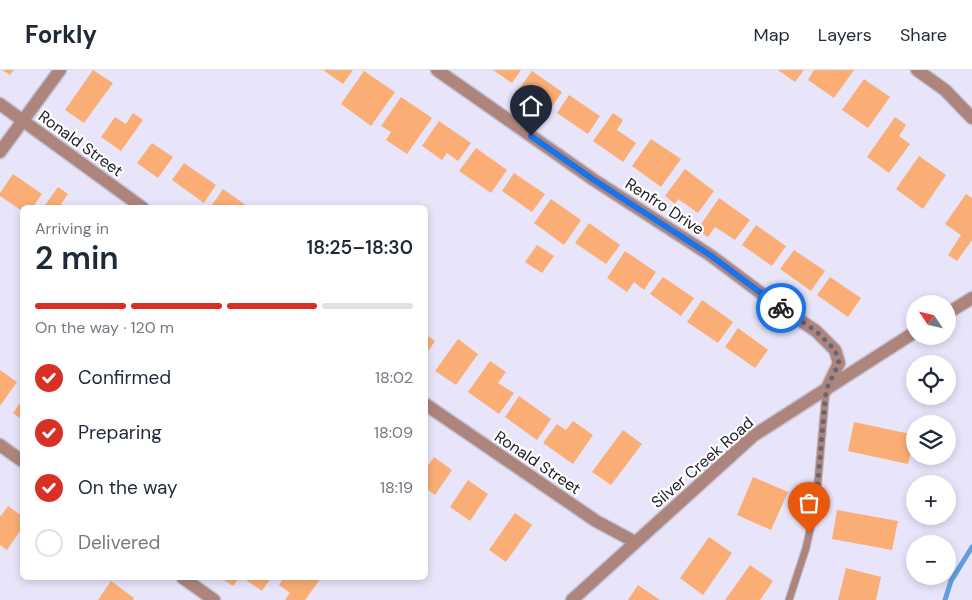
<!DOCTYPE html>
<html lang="en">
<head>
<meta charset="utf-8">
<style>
  body { margin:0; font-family:"DM Sans",sans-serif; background:#f2f2f3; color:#1f2937; height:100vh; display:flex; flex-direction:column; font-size:19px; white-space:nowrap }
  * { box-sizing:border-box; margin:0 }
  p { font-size:16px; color:#747a83 }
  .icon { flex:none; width:28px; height:28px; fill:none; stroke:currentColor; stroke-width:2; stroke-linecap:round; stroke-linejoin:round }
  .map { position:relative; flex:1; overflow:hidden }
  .drawer { position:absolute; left:20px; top:135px; width:408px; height:375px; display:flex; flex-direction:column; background:#fff; border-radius:8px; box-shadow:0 2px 8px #0003 }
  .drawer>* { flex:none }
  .needle { width:32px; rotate:305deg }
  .tools { position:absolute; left:906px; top:225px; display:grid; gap:10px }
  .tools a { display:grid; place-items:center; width:50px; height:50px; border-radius:50%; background:#fff; box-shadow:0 2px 8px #0003; font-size:25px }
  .pin { position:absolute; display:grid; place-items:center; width:42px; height:42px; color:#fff; margin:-51px -21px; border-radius:50% 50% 50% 0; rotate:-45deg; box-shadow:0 0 5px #0007 }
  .pin .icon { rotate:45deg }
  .courier { position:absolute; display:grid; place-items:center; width:50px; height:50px; margin:-25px; border:4px solid #1a73e8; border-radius:50%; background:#fff; color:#222; box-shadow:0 1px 6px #0007 }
  .summary em { font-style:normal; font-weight:600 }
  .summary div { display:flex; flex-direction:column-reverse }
  .summary { display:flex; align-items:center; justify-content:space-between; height:85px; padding:0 15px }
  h1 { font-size:32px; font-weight:600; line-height:38px }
  .bar { display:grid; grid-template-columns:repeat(4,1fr); gap:8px 5px; align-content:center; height:60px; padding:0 15px }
  .bar i { height:6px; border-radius:4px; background:#e0e1e3 }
  .bar .selected { background:#d93025 }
  .bar p { grid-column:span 4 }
  ol { padding:0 15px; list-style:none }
  li { display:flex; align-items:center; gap:15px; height:55px }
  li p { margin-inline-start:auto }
  li .icon { padding:5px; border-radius:50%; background:#d93025; color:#fff; stroke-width:4 }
  li:last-child { color:#747a83 }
  li i { width:28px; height:28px; border:2px solid #e0e1e3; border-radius:50% }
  header { display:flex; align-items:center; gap:30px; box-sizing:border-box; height:70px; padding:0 25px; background:#fff; border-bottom:1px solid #e0e1e3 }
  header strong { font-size:24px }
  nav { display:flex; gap:28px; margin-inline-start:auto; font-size:18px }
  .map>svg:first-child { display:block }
</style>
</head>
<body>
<header>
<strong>Forkly</strong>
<nav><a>Map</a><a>Layers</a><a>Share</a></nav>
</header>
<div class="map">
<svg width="972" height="530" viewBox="0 0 972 530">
  <rect width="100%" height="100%" fill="#e8e5fb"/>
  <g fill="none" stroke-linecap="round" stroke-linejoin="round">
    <polyline stroke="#629fe0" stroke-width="5" points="945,530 951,511 972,477"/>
  </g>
  <g fill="#faae75">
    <polygon points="2,0 14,0 10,5"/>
    <polygon points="93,0 113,13 84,53 65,40"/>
    <polygon points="323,0 353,0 343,14"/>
    <polygon points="493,0 521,0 512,13"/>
    <polygon points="778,0 804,0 795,12"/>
    <polygon points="814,0 854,0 834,28 808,10"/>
    <polygon points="364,1 395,22 371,56 341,34"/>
    <polygon points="532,1 562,22 550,40 519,19"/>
    <polygon points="864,9 890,27 868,58 842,40"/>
    <polygon points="569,25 600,46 588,64 557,43"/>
    <polygon points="401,27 432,48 407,84 386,70 391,62 381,56"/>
    <polygon points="133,43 143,50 121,81 101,67 115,47 126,54"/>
    <polygon points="613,43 623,50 617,60 636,73 623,92 593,71"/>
    <polygon points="895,47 906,55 899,66 910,74 889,103 867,87"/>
    <polygon points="439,51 471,73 458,91 447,83 442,90 422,76"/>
    <polygon points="651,69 681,89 661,117 632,96"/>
    <polygon points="152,73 173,87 158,108 137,93"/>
    <polygon points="476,78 507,100 491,123 459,101"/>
    <polygon points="919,86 946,105 923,139 896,119"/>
    <polygon points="184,93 216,115 204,133 172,110"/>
    <polygon points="685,99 714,121 698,143 678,129 675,134 665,126"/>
    <polygon points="514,103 545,124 532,142 502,121"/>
    <polygon points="13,104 42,124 32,138 22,138 22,141 0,126 0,123"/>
    <polygon points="58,117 68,124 61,134 66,138 43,138"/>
    <polygon points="223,119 250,138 210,138"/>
    <polygon points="966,124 972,128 972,170 957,191 948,185 961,165 945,154"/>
    <polygon points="719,128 750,150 735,170 715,157 708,167 697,160"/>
    <polygon points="551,129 581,150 564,175 534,153"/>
    <polygon points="589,153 620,175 606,194 575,173"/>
    <polygon points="756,155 786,176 772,196 742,175"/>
    <polygon points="537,175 554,186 542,203 525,192"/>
    <polygon points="794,180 825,201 811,221 780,199"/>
    <polygon points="625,181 656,202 644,220 634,212 627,222 607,208"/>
    <polygon points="663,207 694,228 681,246 650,224"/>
    <polygon points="830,207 861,228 848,247 817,225"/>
    <polygon points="702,230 733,252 718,273 687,252"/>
    <polygon points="738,258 768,280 755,298 725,277"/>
    <polygon points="425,264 435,271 425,286"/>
    <polygon points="458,269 478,284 456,315 435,301"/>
    <polygon points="490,291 506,302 498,313 514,323 499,344 468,322"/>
    <polygon points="0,300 17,312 0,336"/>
    <polygon points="519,326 551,349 537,370 505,347"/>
    <polygon points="22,330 22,350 13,343"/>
    <polygon points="573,351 593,365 573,394 543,373 557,354 566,360"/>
    <polygon points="854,352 915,365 908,394 848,381"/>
    <polygon points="623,360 642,374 611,415 592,402"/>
    <polygon points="434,387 452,400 435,425 425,418 425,400"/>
    <polygon points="753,407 788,422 771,460 737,445"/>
    <polygon points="468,410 488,424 470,451 450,437"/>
    <polygon points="8,436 22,446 22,458 7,480 0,475 0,445 1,446"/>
    <polygon points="837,440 898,451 892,480 832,469"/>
    <polygon points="515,443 532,455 506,492 489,480"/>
    <polygon points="709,467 732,483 703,525 680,508"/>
    <polygon points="750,495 773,511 760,530 725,530"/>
    <polygon points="846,498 881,507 876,530 838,530"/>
    <polygon points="221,508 239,508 233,516"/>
    <polygon points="243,508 271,508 262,521"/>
    <polygon points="284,508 321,508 305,530 285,530 290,523 279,515"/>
    <polygon points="111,511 134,528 133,530 98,530"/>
    <polygon points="638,515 660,530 628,530"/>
  </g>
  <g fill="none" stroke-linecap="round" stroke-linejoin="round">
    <defs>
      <polyline id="service" points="789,530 806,478 816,433 826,320"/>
      <g id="minor">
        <polyline points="437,0 594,110 710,185 777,235 816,261 835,280 839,293 826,320"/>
        <polyline points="917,0 945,20 972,48"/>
        <polyline points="0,34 143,138"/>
        <polyline points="0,82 60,0"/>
        <polyline points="425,334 596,451 635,472"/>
        <polyline points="0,375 22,391"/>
        <polyline points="183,508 214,530"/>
      </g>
      <g id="tertiary">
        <polyline points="948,243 972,228"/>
        <polyline points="572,530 753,366 915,262"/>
      </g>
    </defs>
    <use href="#service" stroke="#c4c2d5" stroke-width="9"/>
    <use href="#minor" stroke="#c4c2d5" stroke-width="15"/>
    <use href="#tertiary" stroke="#c4c2d5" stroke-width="15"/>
    <use href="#service" stroke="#ae857d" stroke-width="7"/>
    <use href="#minor" stroke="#ae857d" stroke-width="12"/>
    <use href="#tertiary" stroke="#ae857d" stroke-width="12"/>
  </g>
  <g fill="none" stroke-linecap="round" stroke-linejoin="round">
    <polyline stroke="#676573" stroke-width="5" stroke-dasharray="0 9" points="781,238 816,261 835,280 839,293 826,320 816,433 809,463"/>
    <polyline stroke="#1a73e8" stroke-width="6" points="531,66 594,110 710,185 781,238"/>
  </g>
  <g text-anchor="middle" stroke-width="4.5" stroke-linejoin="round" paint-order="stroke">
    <g font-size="16" fill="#21202a" stroke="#fff">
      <text transform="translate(81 73) rotate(36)" y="6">Ronald Street</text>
      <text transform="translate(665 136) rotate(33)" y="6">Renfro Drive</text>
      <text transform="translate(538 392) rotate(34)" y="6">Ronald Street</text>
      <text transform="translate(702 392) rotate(-41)" y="6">Silver Creek Road</text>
    </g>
  </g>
</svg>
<div class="tools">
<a><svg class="needle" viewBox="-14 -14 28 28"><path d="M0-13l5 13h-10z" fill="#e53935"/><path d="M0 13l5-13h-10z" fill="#747a83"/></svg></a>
<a><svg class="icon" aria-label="locate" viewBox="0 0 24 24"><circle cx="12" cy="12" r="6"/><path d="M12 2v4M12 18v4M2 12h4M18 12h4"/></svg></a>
<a><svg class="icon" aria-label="layers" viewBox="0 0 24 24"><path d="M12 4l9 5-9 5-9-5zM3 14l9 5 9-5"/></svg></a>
<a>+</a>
<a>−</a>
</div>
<div class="pin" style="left:809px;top:463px;background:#ea580c"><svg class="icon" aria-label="bag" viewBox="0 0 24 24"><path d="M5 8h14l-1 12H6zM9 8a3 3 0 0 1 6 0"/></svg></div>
<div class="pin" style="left:531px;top:66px;background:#1f2937"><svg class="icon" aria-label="home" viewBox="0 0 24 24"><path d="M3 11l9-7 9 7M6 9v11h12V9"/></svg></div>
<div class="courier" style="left:781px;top:238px"><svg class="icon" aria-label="bike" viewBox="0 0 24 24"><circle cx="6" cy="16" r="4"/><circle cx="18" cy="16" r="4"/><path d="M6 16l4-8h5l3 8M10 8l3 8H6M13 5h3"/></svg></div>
<section class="drawer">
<div class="summary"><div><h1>2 min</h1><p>Arriving in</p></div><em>18:25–18:30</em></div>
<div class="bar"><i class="selected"></i><i class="selected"></i><i class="selected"></i><i></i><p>On the way · 120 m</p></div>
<ol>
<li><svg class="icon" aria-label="check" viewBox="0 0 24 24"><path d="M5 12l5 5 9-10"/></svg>Confirmed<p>18:02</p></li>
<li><svg class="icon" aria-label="check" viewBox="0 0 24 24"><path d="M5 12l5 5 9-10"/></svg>Preparing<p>18:09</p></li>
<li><svg class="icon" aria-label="check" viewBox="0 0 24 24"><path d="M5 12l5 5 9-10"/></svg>On the way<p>18:19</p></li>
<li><i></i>Delivered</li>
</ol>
</section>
</div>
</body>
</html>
